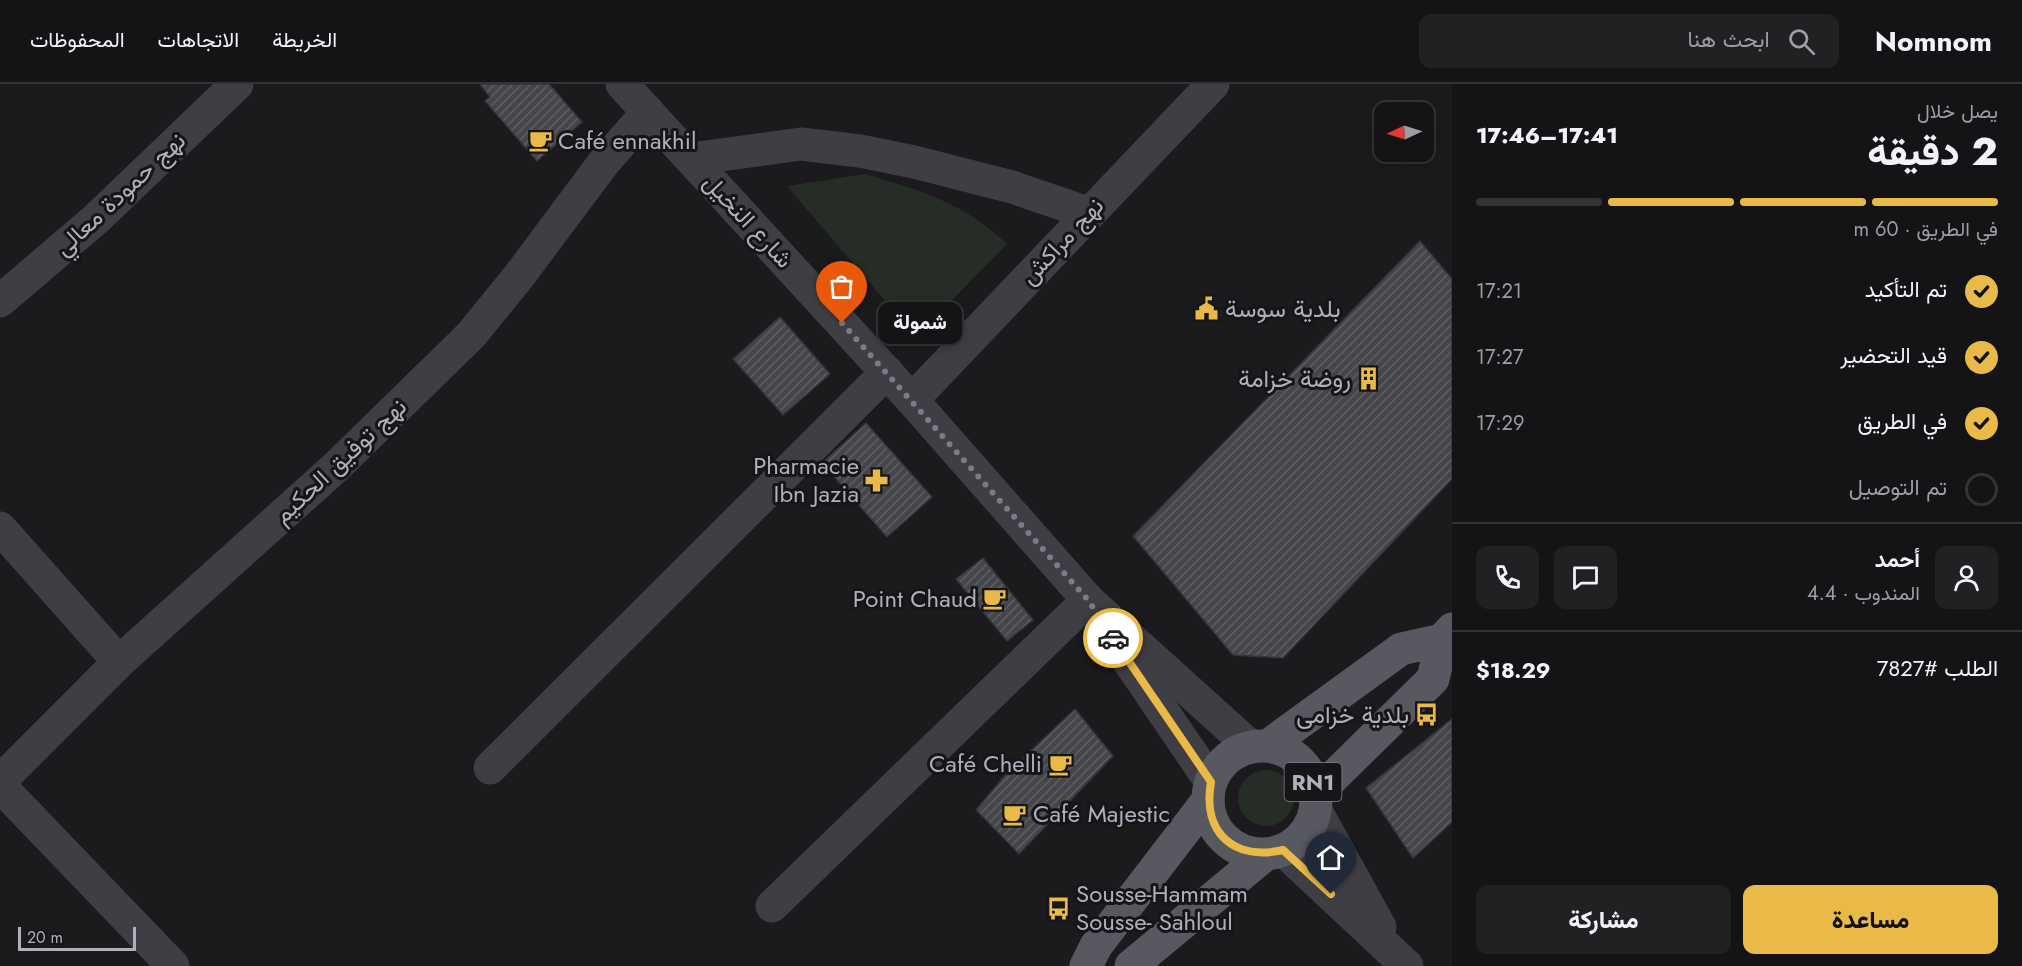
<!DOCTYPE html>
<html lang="ar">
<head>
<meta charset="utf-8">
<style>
  body { margin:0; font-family:Jost,Vazirmatn,sans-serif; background:#212123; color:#f1f3f6; direction:rtl; height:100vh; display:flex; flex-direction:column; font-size:22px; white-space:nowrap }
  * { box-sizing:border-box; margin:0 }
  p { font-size:20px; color:#9d9ea1 }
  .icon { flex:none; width:33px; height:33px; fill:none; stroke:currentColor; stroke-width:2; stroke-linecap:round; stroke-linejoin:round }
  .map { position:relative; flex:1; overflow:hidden; direction:ltr }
  .side { display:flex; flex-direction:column; background:#141416; width:570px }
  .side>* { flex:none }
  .needle { width:39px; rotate:266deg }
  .buttons { position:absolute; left:1374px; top:18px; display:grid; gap:12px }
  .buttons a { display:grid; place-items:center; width:60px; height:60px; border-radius:12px; background:#141416; box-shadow:0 3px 15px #0003,0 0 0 2px #333335; font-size:30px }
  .scale { position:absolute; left:18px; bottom:15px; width:118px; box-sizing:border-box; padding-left:6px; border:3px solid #aeb1bb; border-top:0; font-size:16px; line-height:21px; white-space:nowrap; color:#aeb1bb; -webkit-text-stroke:4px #161618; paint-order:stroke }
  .pin { position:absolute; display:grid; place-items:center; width:51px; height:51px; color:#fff; margin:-62px -26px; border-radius:50% 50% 50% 0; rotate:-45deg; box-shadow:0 0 6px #0007 }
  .pin .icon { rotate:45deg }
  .courier { position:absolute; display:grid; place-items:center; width:60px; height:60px; margin:-30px; border:4px solid #e9ba47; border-radius:50%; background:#fff; color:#222; box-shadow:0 2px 8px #0007 }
  .bubble { position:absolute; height:42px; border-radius:12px; background:#141416; box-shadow:0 3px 15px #0003,0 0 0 2px #333335; font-size:20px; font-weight:800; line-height:42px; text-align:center; direction:rtl }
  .head em { font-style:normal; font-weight:800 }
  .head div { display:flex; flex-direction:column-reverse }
  .head { display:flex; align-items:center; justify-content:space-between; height:102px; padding:0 24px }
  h1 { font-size:39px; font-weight:800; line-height:45px }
  .bar { display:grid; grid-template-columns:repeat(4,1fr); gap:9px 6px; align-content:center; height:72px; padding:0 24px }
  .bar i { height:8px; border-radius:4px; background:#333335 }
  .bar .active { background:#e9ba47 }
  .bar p { grid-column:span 4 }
  .line { display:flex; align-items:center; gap:15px; padding:0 24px; border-top:2px solid #333335 }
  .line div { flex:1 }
  .round { display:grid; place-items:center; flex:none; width:63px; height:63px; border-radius:12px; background:#212123 }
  ol { padding:0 24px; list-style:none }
  li { display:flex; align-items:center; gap:18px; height:66px }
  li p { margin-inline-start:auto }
  li .icon { padding:6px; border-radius:50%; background:#e9ba47; color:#111; stroke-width:4 }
  li:last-child { color:#9d9ea1 }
  li i { width:33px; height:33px; border:3px solid #333335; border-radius:50% }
  .cta { display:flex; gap:12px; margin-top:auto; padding:12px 24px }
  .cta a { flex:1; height:69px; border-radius:12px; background:#e9ba47; color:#111; font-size:24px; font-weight:800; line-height:69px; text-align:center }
  .cta a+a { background:#212123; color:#f1f3f6 }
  header { display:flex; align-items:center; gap:36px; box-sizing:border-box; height:84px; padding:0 30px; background:#141416; border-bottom:2px solid #333335 }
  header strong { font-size:28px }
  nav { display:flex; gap:33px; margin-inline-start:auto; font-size:21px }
  .search { width:420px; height:54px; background:#212123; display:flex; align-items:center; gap:15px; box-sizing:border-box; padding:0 21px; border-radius:12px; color:#9d9ea1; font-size:22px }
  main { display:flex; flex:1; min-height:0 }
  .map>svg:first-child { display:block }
</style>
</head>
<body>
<header>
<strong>Nomnom</strong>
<div class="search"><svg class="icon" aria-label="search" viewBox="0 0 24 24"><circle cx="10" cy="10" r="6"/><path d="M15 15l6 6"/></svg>ابحث هنا</div>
<nav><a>الخريطة</a><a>الاتجاهات</a><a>المحفوظات</a></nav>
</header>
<main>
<section class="side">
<div class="head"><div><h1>2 دقيقة</h1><p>يصل خلال</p></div><em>17:41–17:46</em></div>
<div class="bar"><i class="active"></i><i class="active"></i><i class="active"></i><i></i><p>في الطريق · 60 m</p></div>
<ol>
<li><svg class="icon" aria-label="check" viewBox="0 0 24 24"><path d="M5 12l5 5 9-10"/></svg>تم التأكيد<p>17:21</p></li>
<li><svg class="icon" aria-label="check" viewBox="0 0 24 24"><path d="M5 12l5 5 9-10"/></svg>قيد التحضير<p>17:27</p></li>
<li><svg class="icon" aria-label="check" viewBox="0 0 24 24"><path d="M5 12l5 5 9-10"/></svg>في الطريق<p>17:29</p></li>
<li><i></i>تم التوصيل</li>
</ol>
<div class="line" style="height:108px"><a class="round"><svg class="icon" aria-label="person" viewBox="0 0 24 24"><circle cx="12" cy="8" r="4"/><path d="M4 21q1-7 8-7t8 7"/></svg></a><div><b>أحمد</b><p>المندوب · 4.4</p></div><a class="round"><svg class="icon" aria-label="chat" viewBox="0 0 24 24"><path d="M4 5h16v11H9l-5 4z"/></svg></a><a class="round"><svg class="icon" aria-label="phone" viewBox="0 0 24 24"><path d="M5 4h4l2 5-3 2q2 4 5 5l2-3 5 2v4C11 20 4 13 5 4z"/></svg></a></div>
<div class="line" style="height:78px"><div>الطلب #7827</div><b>$18.29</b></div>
<div class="cta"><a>مساعدة</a><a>مشاركة</a></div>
</section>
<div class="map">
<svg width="1452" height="882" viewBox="0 0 1452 882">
  <defs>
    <pattern id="building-hatch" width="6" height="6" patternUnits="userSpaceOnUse" patternTransform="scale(1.5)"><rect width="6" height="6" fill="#45464a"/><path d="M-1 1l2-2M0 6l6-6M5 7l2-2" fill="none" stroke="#5d5e62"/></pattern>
  </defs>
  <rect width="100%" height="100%" fill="#1b1b1d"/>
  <g fill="#252d26">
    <path d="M865 90C920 106 964 119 1007 160L916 253 787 102Z"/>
    <circle cx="1266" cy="714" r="28"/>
  </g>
  <g fill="url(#building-hatch)" stroke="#353539" stroke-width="1.5">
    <polygon points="480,0 549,0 582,38 537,77 485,17 490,13"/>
    <polygon points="1420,157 1452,195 1452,395 1283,574 1233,571 1133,452"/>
    <polygon points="780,233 830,290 783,331 733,275"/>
    <polygon points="866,339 932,413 887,453 822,379"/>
    <polygon points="983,474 1033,536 1007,557 956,495"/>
    <polygon points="1075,625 1113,672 1019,770 976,726 1007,689"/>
    <polygon points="1452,635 1452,738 1413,774 1366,704"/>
  </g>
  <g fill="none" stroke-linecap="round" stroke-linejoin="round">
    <g stroke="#3e3e44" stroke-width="33">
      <polyline points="691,75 801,60 860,67 914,78 1012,103 1088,129"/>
      <polyline points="0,217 96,135 237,0"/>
      <polyline points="912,316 1213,0"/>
      <polyline points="0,444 119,578"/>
      <polyline points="490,684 887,288"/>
      <polyline points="0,697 119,578 337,382 471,251 519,192 605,77 648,28"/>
      <polyline points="0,702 173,882"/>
      <polyline points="772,822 1088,516"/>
    </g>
    <g stroke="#3e3e44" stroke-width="33">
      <polyline points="622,0 912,316 1088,516 1250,662"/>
      <polyline points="1117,560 1211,698"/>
      <polyline points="1316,727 1380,843"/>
      <polyline points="1283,766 1407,882"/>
    </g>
    <g stroke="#585960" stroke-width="33">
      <polyline points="1269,661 1401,565 1442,556"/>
      <circle cx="1262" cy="716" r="54"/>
      <polyline points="1317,709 1433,595 1442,556 1452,545"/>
      <polyline points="1086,882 1096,862 1208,716"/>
      <polyline points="1131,882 1266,770"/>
    </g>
  </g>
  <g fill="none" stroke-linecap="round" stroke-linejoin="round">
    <polyline stroke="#7b7c84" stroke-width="6" stroke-dasharray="0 10.8" points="842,239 1088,516 1113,554"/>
    <path stroke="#e9ba47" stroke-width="8" d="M1113 554 1211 698C1202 749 1234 777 1283 766L1331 810"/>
  </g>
  <defs>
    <symbol id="cafe-bare" viewBox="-9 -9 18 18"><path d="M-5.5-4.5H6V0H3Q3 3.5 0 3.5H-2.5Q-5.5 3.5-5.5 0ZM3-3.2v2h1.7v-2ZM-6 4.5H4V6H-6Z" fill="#e9ba47" stroke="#161618" stroke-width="2.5" paint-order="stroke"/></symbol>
    <symbol id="civic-bare" viewBox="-9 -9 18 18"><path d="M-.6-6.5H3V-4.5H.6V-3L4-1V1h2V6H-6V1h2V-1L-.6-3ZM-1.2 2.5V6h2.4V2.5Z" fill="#e9ba47" stroke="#161618" stroke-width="2.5" paint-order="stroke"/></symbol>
    <symbol id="building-bare" viewBox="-9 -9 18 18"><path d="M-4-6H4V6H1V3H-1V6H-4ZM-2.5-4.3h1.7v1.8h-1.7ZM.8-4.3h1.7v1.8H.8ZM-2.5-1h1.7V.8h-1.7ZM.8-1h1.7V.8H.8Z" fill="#e9ba47" stroke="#161618" stroke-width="2.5" paint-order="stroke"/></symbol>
    <symbol id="pharmacy-bare" viewBox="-9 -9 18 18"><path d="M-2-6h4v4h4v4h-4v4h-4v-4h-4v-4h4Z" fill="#e9ba47" stroke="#161618" stroke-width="2.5" paint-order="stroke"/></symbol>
    <symbol id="bus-bare" viewBox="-9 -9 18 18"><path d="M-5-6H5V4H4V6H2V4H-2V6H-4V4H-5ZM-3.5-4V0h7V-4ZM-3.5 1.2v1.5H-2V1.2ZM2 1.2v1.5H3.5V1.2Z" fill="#e9ba47" stroke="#161618" stroke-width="2.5" paint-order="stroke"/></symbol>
  </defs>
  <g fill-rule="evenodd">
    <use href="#cafe-bare" x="524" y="40" width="33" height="33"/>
    <use href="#civic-bare" x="1190" y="208" width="33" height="33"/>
    <use href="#building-bare" x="1352" y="278" width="33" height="33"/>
    <use href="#pharmacy-bare" x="860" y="380" width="33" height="33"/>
    <use href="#cafe-bare" x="978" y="498" width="33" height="33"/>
    <use href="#bus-bare" x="1410" y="614" width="33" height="33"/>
    <use href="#cafe-bare" x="1044" y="664" width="33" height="33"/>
    <use href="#cafe-bare" x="998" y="714" width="33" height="33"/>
    <use href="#bus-bare" x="1042" y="808" width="33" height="33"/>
  </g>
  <g text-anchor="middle" stroke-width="6" stroke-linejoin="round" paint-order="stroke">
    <rect fill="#161618" stroke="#80828a" stroke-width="1.5" x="1284.5" y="679" width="57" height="38" rx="4.5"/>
    <g font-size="22" font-weight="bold" fill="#aeb1bb">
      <text x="1313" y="706">RN1</text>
    </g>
    <g font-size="24" fill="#aeb1bb" stroke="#161618" text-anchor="end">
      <text x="558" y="65" text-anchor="start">Café ennakhil</text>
      <text x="1225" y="233" text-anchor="start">بلدية سوسة</text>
      <text x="1351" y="303">روضة خزامة</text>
      <text x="859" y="390">Pharmacie<tspan x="859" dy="28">Ibn Jazia</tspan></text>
      <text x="977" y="523">Point Chaud</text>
      <text x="1409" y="639">بلدية خزامى</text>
      <text x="1042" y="688">Café Chelli</text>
      <text x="1033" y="738" text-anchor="start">Café Majestic</text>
      <text x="1076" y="818" text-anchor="start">Sousse-Hammam<tspan x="1076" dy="28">Sousse- Sahloul</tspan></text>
    </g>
    <g font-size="24" fill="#aeb1bb" stroke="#161618">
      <text transform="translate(120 110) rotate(-43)" y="8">نهج حمودة معالي</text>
      <text transform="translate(748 137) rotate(47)" y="8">شارع النخيل</text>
      <text transform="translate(1062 157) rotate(-47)" y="8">نهج مراكش</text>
      <text transform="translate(340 377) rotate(-43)" y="8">نهج توفيق الحكيم</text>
    </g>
  </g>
</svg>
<div class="buttons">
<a><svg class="needle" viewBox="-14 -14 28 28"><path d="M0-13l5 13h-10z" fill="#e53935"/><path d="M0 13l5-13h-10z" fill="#9d9ea1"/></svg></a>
</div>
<div class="scale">20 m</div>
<div class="pin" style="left:842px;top:239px;background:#ea580c"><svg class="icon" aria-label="bag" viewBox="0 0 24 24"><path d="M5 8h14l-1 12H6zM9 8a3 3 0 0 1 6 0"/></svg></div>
<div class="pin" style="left:1331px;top:810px;background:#1f2937"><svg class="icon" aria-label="home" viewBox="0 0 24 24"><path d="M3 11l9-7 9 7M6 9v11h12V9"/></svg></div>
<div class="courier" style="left:1113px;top:554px"><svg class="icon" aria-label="car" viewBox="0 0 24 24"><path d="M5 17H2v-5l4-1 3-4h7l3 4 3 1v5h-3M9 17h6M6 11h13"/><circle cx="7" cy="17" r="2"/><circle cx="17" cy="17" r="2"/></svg></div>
<div class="bubble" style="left:878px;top:218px;width:84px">شمولة</div>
</div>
</main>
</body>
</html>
